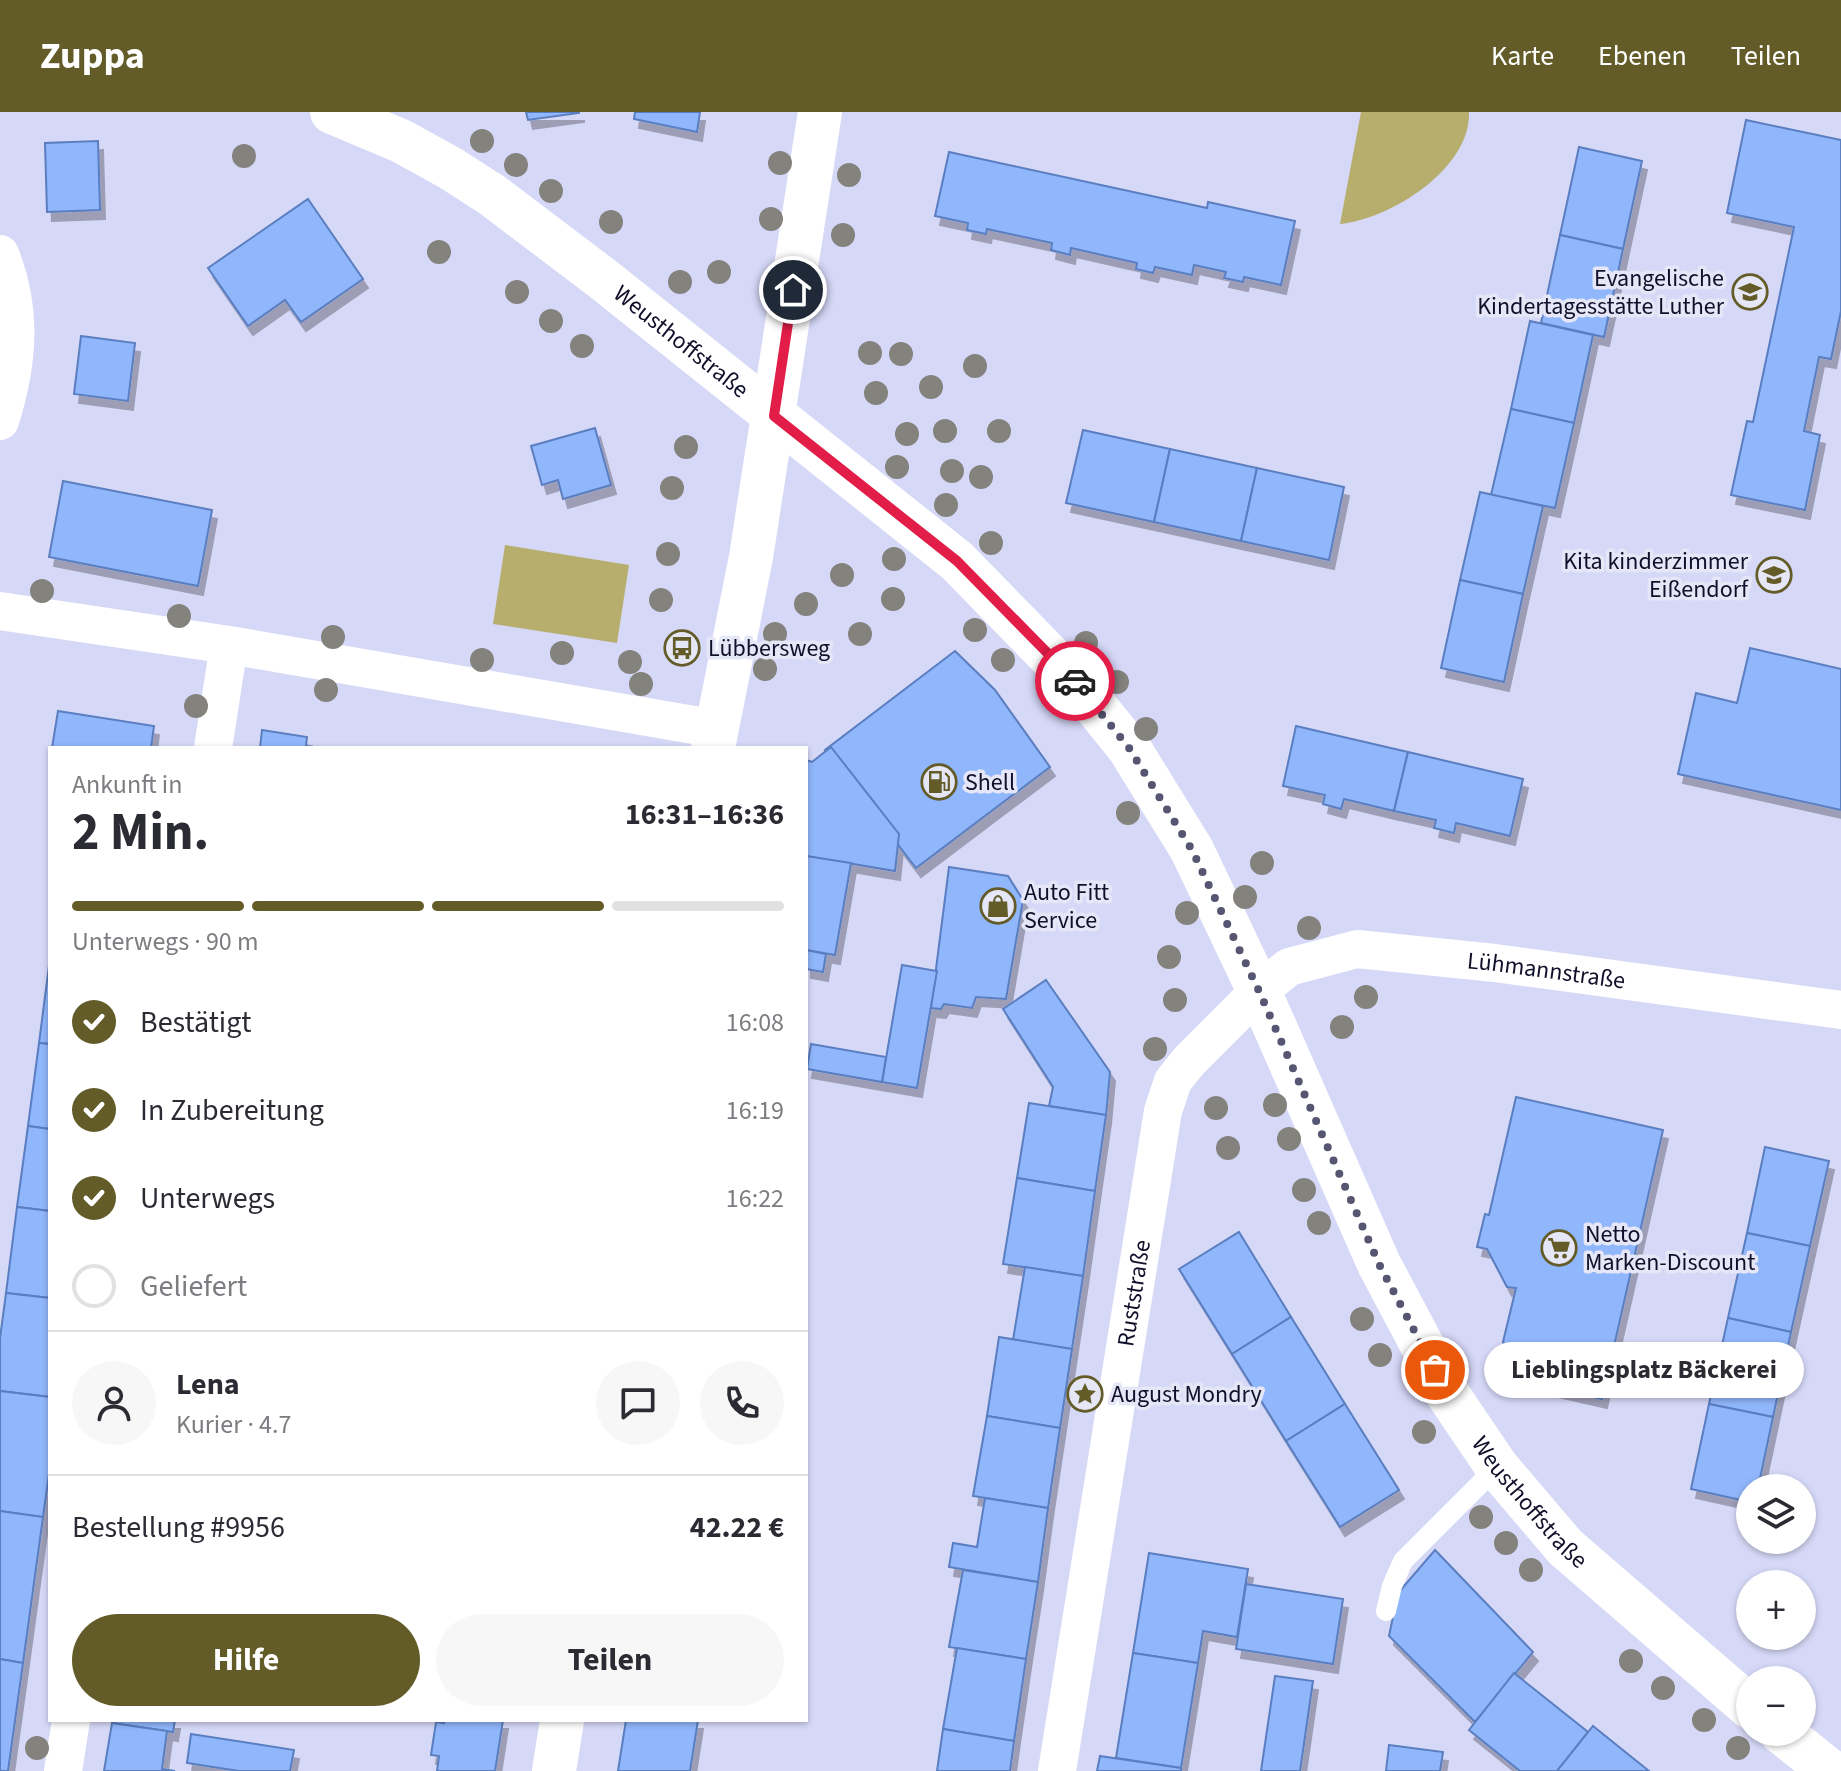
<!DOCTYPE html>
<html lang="de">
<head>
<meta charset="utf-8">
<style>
  body { margin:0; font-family:"Source Sans 3",sans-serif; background:#f7f7f7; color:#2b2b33; height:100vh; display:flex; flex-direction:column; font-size:30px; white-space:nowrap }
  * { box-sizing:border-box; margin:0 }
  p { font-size:26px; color:#7c7c81 }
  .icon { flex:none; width:44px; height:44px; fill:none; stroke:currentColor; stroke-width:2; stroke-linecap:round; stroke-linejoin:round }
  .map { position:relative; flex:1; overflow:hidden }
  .sheet { position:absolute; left:48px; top:634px; width:760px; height:976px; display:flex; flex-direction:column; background:#fff; border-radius:0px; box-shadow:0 2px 6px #0004 }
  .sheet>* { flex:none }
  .buttons { position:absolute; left:1736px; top:1362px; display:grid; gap:16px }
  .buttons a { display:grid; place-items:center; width:80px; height:80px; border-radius:50%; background:#fff; box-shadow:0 2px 6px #0004; font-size:40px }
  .pin { position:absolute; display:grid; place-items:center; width:68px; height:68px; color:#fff; margin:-34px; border:4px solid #fff; border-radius:50%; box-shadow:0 2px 8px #0007 }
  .courier { position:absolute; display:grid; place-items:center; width:80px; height:80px; margin:-40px; border:6px solid #e11d48; border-radius:50%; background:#fff; color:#222; box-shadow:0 2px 10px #0007 }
  .bubble { position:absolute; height:56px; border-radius:28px; background:#fff; box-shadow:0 2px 6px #0004; font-size:26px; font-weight:700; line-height:56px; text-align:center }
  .summary em { font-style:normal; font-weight:700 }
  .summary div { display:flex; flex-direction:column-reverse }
  .summary { display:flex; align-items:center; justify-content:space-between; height:136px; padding:0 24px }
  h1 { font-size:52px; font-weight:700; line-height:60px }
  .bar { display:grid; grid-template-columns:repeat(4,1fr); gap:12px 8px; align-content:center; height:96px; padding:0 24px }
  .bar i { height:10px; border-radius:6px; background:#e1e1e2 }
  .bar .selected { background:#635c28 }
  .bar p { grid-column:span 4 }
  .line { display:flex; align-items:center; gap:20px; padding:0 24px; border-top:2px solid #e1e1e2 }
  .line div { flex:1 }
  .round { display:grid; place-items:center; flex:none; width:84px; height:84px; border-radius:42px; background:#f7f7f7 }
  ol { padding:0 24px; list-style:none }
  li { display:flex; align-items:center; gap:24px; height:88px }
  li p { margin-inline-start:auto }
  li .icon { padding:8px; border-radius:50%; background:#635c28; color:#fff; stroke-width:4 }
  li:last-child { color:#7c7c81 }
  li i { width:44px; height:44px; border:4px solid #e1e1e2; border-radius:50% }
  .cta { display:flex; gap:16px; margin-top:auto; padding:16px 24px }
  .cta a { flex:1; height:92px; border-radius:48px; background:#635c28; color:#fff; font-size:32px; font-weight:700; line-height:92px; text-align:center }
  .cta a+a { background:#f7f7f7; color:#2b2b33 }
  header { display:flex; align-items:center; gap:48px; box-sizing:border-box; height:112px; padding:0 40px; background:#635c28; color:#fff }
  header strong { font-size:38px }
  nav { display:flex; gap:44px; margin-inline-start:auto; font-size:28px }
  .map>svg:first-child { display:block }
</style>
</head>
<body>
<header>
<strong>Zuppa</strong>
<nav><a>Karte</a><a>Ebenen</a><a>Teilen</a></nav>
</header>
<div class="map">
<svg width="1841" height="1659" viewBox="0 0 1841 1659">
  <defs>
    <filter id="shadow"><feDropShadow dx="5" dy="9" stdDeviation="0" flood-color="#0004"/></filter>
  </defs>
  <rect width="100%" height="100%" fill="#d6d8f8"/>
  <g fill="#b7ae6e">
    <path d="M1361 0H1469C1471 57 1390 107 1340 112Z"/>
    <polygon points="505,433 629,453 617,531 493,512"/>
  </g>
  <g fill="#90b6fb" stroke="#5a7ebf" stroke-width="2" filter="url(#shadow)">
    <polygon points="526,0 579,0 579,1 528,8"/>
    <polygon points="635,0 700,0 697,20 634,7"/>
    <polygon points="1746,8 1841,28 1841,199 1831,247 1819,245 1804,319 1820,323 1805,398 1731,383 1747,309 1753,310 1794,115 1727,101"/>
    <polygon points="98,29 100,98 47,100 45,31"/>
    <polygon points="1579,35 1642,49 1623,137 1560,123"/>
    <polygon points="949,40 1207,96 1208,90 1295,109 1281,173 1244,165 1243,170 1224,166 1226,160 1194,153 1192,163 1155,155 1153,161 1136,157 1137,151 1071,136 1070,143 1051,138 1052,131 987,117 986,122 967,118 968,111 935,104"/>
    <polygon points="308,87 363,167 301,210 285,188 248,214 208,156"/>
    <polygon points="1560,123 1623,137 1604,225 1541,211"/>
    <polygon points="1530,209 1593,223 1574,311 1511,297"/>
    <polygon points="81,224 135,231 128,289 74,282"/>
    <polygon points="1511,297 1574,311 1555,396 1491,383"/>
    <polygon points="595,316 611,373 563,387 558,368 542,373 531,334"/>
    <polygon points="1083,318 1170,337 1154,410 1066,391"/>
    <polygon points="1170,337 1257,356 1241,429 1154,410"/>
    <polygon points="1257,356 1344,375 1329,448 1241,429"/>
    <polygon points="63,369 212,398 198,474 49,445"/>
    <polygon points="1480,380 1543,394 1523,482 1460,468"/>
    <polygon points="1460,468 1523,482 1504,570 1441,556"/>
    <polygon points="1750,536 1841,557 1841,698 1678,662 1696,581 1737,591"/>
    <polygon points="955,539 995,578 1050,655 916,756 825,638"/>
    <polygon points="58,599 154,614 151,636 52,636"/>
    <polygon points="1296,614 1408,640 1394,699 1344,687 1341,697 1323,692 1325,683 1283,674"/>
    <polygon points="262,618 307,625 306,634 320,636 260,636"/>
    <polygon points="831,635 899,722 895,759 806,744 806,648 812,650"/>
    <polygon points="1408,640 1523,667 1510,724 1456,711 1454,721 1434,716 1436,708 1394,699"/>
    <polygon points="806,744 851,751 835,843 806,838"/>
    <polygon points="949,755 1008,764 1023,788 1006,887 976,885 972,896 944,892 941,897 931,896"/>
    <polygon points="806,838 826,842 823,860 806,857"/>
    <polygon points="50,846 50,932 39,931"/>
    <polygon points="902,853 937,859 917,976 882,970"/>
    <polygon points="1046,868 1110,960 1106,1003 1049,994 1053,975 1003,897"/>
    <polygon points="39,931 50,932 50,1017 28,1014"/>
    <polygon points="811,932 886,945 882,970 807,957"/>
    <polygon points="1516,985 1663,1018 1602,1287 1522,1269 1503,1230 1516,1176 1507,1175 1487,1137 1477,1135 1485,1102 1489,1103"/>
    <polygon points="1029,991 1106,1003 1095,1079 1017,1066"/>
    <polygon points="28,1014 50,1017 50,1099 17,1095"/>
    <polygon points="1765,1035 1829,1049 1810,1134 1747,1121"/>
    <polygon points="1017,1066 1095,1079 1083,1164 1003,1152"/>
    <polygon points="17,1095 50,1099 50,1186 6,1181"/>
    <polygon points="1239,1120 1291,1205 1232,1242 1179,1157"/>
    <polygon points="1747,1121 1810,1134 1791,1220 1728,1206"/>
    <polygon points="1025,1155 1083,1164 1072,1237 1013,1228"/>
    <polygon points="6,1181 50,1186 50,1285 0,1279 0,1226"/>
    <polygon points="1291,1205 1345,1292 1286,1329 1232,1242"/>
    <polygon points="1728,1206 1791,1220 1773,1305 1709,1292"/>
    <polygon points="999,1225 1072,1237 1060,1316 987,1304"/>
    <polygon points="0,1279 50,1285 50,1355 43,1405 0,1399"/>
    <polygon points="1345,1292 1399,1378 1340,1415 1286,1329"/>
    <polygon points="1709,1292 1773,1305 1758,1376 1750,1376 1750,1390 1691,1377"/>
    <polygon points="987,1304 1060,1316 1048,1396 973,1384"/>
    <polygon points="985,1386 1048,1396 1038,1470 949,1455 953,1431 977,1435"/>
    <polygon points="0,1399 43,1405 23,1551 0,1547"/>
    <polygon points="1435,1438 1533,1540 1475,1610 1389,1524 1398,1481"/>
    <polygon points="1149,1441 1248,1457 1237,1525 1203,1519 1198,1551 1133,1541"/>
    <polygon points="963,1458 1038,1470 1026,1547 949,1535"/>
    <polygon points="1246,1472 1343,1487 1333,1552 1236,1537"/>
    <polygon points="957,1536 1026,1547 1014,1629 943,1617"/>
    <polygon points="1133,1541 1198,1551 1181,1656 1116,1646"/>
    <polygon points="0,1547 23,1551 8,1659 0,1659"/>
    <polygon points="1514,1561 1588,1620 1557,1659 1520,1659 1469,1618"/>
    <polygon points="1275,1564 1313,1569 1300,1659 1261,1659"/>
    <polygon points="112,1608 175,1608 173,1620 112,1611"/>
    <polygon points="444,1608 503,1608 495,1659 437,1659 439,1644 431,1643 436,1610 444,1611"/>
    <polygon points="626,1608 698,1608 690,1659 618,1659"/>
    <polygon points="112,1611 167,1619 162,1657 175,1659 104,1659"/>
    <polygon points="1593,1614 1649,1659 1557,1659"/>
    <polygon points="943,1617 1014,1629 1010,1659 937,1659"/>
    <polygon points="191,1622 294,1638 290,1659 239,1659 187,1651"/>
    <polygon points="1389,1633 1443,1640 1440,1659 1386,1659"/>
    <polygon points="1100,1644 1181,1656 1181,1659 1097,1659"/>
  </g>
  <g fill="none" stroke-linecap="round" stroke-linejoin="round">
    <polyline stroke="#fff" stroke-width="20" points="1386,1499 1392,1474 1403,1449 1497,1355"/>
    <g stroke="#fff" stroke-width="38">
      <path d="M0 142C23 198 18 252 0 309"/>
      <polyline points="0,499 229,533 717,617"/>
      <polyline points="213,636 229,533"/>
      <polyline points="63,1659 71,1608"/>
      <path id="s1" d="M1057 1659 1163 999 1173 969 1189 949 1259 879 1289 855 1357 837 1495 851 1841 898"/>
    </g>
    <g stroke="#fff" stroke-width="44">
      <path id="s2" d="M332 0 401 29 450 56 492 83 603 167 957 449 1078 573 1129 636 1192 738 1259 879 1379 1152 1449 1284 1497 1355 1565 1435 1750 1595"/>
      <polyline points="713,636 751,445 820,0"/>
      <polyline points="1781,1620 1830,1659"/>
      <polyline points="554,1659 562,1608"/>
    </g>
  </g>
  <g fill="#84827d">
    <circle cx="482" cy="29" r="12"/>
    <circle cx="244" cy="44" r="12"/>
    <circle cx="780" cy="51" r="12"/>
    <circle cx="516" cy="53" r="12"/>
    <circle cx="849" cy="63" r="12"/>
    <circle cx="551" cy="79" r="12"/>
    <circle cx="771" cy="107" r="12"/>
    <circle cx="611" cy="110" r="12"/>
    <circle cx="843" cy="123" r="12"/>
    <circle cx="439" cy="140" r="12"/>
    <circle cx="719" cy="160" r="12"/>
    <circle cx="680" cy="170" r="12"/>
    <circle cx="517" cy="180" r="12"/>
    <circle cx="551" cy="209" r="12"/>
    <circle cx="582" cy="234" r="12"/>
    <circle cx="870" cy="241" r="12"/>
    <circle cx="901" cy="242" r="12"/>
    <circle cx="975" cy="254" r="12"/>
    <circle cx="931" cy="275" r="12"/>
    <circle cx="876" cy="281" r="12"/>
    <circle cx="945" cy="319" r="12"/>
    <circle cx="999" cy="319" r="12"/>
    <circle cx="907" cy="322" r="12"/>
    <circle cx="686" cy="335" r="12"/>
    <circle cx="897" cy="355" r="12"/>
    <circle cx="952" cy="359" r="12"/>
    <circle cx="981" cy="365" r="12"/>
    <circle cx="672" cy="376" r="12"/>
    <circle cx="946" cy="393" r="12"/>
    <circle cx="991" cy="431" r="12"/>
    <circle cx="668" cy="442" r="12"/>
    <circle cx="894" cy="447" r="12"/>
    <circle cx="842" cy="463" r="12"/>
    <circle cx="42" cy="479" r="12"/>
    <circle cx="893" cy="487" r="12"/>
    <circle cx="661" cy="488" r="12"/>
    <circle cx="806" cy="492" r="12"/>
    <circle cx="179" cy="504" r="12"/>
    <circle cx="975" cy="518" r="12"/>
    <circle cx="775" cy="522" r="12"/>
    <circle cx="860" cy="522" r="12"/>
    <circle cx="333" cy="525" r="12"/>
    <circle cx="1086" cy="531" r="12"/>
    <circle cx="562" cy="541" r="12"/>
    <circle cx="482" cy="548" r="12"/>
    <circle cx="1003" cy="548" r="12"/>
    <circle cx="630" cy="550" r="12"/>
    <circle cx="765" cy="557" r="12"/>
    <circle cx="1117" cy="570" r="12"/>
    <circle cx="641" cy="572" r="12"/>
    <circle cx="326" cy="578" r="12"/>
    <circle cx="196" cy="594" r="12"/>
    <circle cx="1146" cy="617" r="12"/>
    <circle cx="1128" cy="701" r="12"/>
    <circle cx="1262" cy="751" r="12"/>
    <circle cx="1245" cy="785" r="12"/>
    <circle cx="1187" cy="801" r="12"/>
    <circle cx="1309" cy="816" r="12"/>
    <circle cx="1169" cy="845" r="12"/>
    <circle cx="1366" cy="885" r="12"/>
    <circle cx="1175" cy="888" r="12"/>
    <circle cx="1342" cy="915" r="12"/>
    <circle cx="1155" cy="937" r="12"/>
    <circle cx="1275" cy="993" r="12"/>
    <circle cx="1216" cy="996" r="12"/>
    <circle cx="1289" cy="1027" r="12"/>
    <circle cx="1228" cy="1036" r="12"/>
    <circle cx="1304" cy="1078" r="12"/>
    <circle cx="1319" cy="1111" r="12"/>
    <circle cx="1362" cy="1207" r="12"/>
    <circle cx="1380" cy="1243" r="12"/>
    <circle cx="1424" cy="1320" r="12"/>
    <circle cx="1481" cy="1405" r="12"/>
    <circle cx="1506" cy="1431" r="12"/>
    <circle cx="1531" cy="1458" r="12"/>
    <circle cx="1631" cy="1549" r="12"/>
    <circle cx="1663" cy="1576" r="12"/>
    <circle cx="1704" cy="1608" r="12"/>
    <circle cx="37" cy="1636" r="12"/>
    <circle cx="1738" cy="1636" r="12"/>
  </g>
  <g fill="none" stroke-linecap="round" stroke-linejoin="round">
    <polyline stroke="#565673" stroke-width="8" stroke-dasharray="0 14.4" points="1075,569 1129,636 1192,738 1259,879 1379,1152 1435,1258"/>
    <polyline stroke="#e11d48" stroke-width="10" points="793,178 774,304 957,449 1075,569"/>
  </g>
  <defs>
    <symbol id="school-ring" viewBox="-11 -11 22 22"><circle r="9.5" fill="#e5e7f7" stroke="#635c28" stroke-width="1.5"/><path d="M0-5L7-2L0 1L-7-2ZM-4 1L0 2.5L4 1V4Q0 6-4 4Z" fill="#635c28"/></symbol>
    <symbol id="bus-ring" viewBox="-11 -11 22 22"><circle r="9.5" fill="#e5e7f7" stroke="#635c28" stroke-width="1.5"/><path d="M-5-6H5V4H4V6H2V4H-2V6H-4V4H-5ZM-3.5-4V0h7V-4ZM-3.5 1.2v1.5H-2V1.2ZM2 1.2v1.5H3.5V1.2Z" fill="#635c28"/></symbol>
    <symbol id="fuel-ring" viewBox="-11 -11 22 22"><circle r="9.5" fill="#e5e7f7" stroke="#635c28" stroke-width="1.5"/><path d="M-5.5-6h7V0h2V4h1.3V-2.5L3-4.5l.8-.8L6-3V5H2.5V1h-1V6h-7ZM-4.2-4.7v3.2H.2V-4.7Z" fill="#635c28"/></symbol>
    <symbol id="shop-ring" viewBox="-11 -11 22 22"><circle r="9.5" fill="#e5e7f7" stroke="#635c28" stroke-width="1.5"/><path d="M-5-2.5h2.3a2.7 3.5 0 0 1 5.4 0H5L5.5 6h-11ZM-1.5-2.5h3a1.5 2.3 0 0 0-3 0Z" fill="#635c28"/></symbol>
    <symbol id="supermarket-ring" viewBox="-11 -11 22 22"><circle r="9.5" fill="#e5e7f7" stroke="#635c28" stroke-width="1.5"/><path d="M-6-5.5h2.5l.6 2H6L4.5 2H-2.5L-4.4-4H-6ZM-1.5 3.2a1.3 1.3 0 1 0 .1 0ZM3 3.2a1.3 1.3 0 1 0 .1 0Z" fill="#635c28"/></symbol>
    <symbol id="sight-ring" viewBox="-11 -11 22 22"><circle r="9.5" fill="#e5e7f7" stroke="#635c28" stroke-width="1.5"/><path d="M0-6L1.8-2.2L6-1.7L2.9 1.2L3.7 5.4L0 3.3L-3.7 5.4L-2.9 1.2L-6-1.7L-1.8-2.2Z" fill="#635c28"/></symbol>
  </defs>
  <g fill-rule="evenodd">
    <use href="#school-ring" x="1730" y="160" width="40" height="40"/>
    <use href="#school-ring" x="1754" y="443" width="40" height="40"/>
    <use href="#bus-ring" x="662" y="516" width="40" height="40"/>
    <use href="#fuel-ring" x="919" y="650" width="40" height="40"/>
    <use href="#shop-ring" x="978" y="774" width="40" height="40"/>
    <use href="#supermarket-ring" x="1539" y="1116" width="40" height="40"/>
    <use href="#sight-ring" x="1065" y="1262" width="40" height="40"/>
  </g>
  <g text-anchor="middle" stroke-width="7" stroke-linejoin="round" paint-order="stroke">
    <g font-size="24" fill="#11102b" stroke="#e5e7f7" text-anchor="start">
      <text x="1724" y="174" text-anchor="end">Evangelische<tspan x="1724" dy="28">Kindertagesstätte Luther</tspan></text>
      <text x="1748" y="457" text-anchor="end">Kita kinderzimmer<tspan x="1748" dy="28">Eißendorf</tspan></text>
      <text x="708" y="544">Lübbersweg</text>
      <text x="965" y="678">Shell</text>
      <text x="1024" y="788">Auto Fitt<tspan x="1024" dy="28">Service</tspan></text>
      <text x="1585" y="1130">Netto<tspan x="1585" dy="28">Marken-Discount</tspan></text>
      <text x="1111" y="1290">August Mondry</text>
    </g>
    <g font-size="24" fill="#11102b" stroke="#e5e7f7">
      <text dy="8" stroke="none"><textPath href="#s2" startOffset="420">Weusthoffstraße</textPath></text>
      <text dy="8" stroke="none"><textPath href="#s1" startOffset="1124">Lühmannstraße</textPath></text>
      <text dy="8" stroke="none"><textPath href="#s1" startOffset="484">Ruststraße</textPath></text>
      <text dy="8" stroke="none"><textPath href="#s2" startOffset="1884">Weusthoffstraße</textPath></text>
    </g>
  </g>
</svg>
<div class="buttons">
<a><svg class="icon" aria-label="layers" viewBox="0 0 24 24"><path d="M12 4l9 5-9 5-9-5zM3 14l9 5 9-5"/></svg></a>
<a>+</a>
<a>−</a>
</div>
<div class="pin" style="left:1435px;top:1258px;background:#ea580c"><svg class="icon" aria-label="bag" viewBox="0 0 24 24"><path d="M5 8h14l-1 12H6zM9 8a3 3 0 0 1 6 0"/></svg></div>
<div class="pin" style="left:793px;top:178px;background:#1f2937"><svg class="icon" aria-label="home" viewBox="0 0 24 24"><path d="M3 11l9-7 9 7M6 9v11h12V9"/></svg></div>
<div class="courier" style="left:1075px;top:569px"><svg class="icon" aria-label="car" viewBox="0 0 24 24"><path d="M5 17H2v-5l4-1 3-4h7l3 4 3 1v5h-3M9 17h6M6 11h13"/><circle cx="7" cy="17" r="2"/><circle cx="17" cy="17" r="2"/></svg></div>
<div class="bubble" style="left:1484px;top:1230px;width:320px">Lieblingsplatz Bäckerei</div>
<section class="sheet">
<div class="summary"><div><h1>2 Min.</h1><p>Ankunft in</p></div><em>16:31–16:36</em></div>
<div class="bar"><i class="selected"></i><i class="selected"></i><i class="selected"></i><i></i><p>Unterwegs · 90 m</p></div>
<ol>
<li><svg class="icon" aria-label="check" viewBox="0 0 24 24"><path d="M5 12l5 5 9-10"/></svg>Bestätigt<p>16:08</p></li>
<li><svg class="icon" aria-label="check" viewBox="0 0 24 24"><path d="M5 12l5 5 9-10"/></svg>In Zubereitung<p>16:19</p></li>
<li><svg class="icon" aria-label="check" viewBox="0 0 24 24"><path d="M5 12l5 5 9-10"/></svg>Unterwegs<p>16:22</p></li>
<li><i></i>Geliefert</li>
</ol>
<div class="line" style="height:144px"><a class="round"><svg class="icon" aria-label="person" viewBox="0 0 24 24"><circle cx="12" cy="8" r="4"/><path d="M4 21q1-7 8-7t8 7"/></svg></a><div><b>Lena</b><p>Kurier · 4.7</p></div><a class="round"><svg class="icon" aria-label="chat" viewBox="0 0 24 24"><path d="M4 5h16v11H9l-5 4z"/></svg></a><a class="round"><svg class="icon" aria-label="phone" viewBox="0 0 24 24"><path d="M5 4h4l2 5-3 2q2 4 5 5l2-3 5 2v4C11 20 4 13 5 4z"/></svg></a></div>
<div class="line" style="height:104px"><div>Bestellung #9956</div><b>42.22 €</b></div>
<div class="cta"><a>Hilfe</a><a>Teilen</a></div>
</section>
</div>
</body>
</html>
